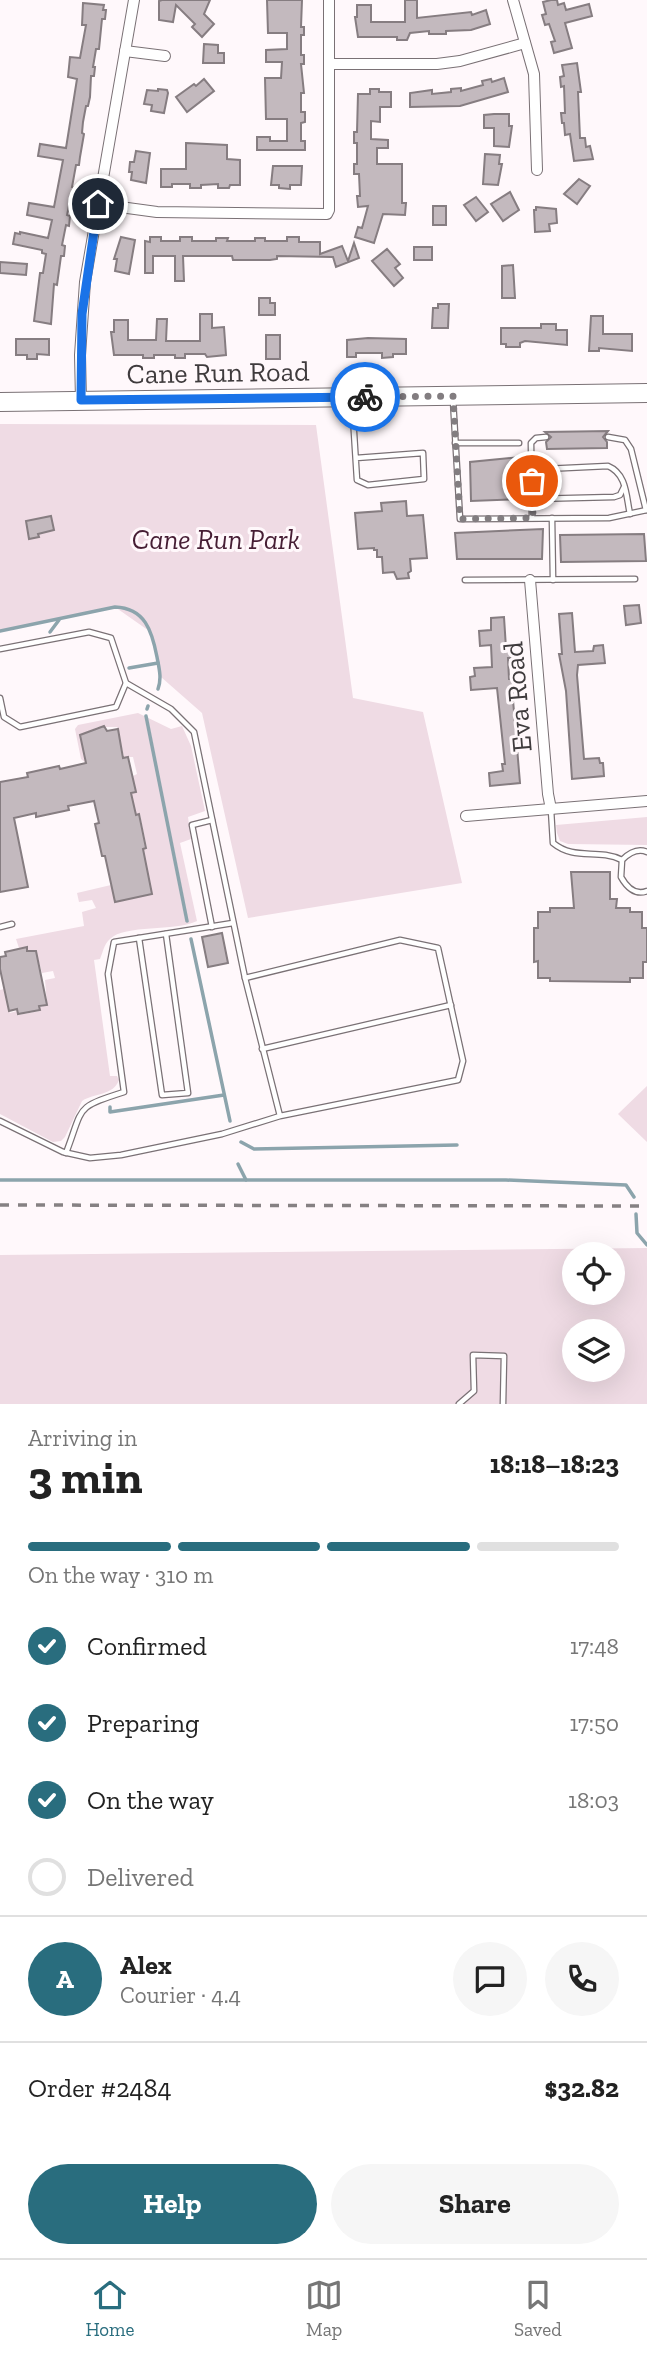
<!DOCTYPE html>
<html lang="en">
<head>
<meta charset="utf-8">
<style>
  body { margin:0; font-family:"Zilla Slab",serif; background:#f6f6f6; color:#222; height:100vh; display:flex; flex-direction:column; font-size:26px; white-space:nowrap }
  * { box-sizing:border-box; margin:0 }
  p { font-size:23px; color:#767676 }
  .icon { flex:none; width:38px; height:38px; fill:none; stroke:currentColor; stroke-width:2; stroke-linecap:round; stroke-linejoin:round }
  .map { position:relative; height:1404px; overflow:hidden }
  .details { display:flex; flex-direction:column; background:#fff; flex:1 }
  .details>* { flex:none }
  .buttons { position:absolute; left:562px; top:1242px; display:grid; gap:14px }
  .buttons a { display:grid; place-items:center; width:63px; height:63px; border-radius:50%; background:#fff; box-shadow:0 7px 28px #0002; font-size:35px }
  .pin { position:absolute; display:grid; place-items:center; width:60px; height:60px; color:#fff; margin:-30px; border:4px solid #fff; border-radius:50%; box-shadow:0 2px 7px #0007 }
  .courier { position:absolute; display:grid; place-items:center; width:70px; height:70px; margin:-35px; border:5px solid #1a73e8; border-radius:50%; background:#fff; color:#222; box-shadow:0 2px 9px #0007 }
  .summary em { font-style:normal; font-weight:800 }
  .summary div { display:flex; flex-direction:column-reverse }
  .summary { display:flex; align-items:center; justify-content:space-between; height:119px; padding:0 28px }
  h1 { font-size:46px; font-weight:800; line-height:52px }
  .bar { display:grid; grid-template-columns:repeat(4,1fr); gap:10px 7px; align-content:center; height:84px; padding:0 28px }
  .bar i { height:9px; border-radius:5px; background:#e0e0e0 }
  .bar .current { background:#296d7e }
  .bar p { grid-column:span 4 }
  .line { display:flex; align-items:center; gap:18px; padding:0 28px; border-top:2px solid #e0e0e0 }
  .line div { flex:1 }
  .round { display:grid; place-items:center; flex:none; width:74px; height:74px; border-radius:37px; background:#f6f6f6 }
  ol { padding:0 28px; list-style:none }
  li { display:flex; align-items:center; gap:21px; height:77px }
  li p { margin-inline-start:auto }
  li .icon { padding:7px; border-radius:50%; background:#296d7e; color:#fff; stroke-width:4 }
  li:last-child { color:#767676 }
  li i { width:38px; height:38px; border:4px solid #e0e0e0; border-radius:50% }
  .button { display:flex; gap:14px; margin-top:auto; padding:14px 28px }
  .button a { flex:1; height:80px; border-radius:42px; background:#296d7e; color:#fff; font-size:28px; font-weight:800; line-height:80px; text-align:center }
  .button a+a { background:#f6f6f6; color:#222 }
  .menu { display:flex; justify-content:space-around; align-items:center; height:98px; border-top:2px solid #e0e0e0; background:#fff; font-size:19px; color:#767676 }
  .menu a { display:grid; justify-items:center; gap:4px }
  .menu .current { color:#296d7e }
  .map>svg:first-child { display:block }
</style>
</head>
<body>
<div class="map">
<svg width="647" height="1404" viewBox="0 0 647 1404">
  <rect width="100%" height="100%" fill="#fff8fb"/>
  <g fill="#efdbe4" fill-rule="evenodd">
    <polygon points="0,424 316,425 353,698 423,712 462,883 248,918 202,713 161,677 152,633 115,607 0,631"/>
    <path d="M138 713 171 729 182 726 191 746 205 811 188 817 191 839 180 843 197 921C175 932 125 924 110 939 104 944 103 952 100 959L94 960 110 1076H117L119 1080C113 1096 94 1093 82 1101L65 1137 61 1141 53 1142 0 1114V990L4 989 10 1013 17 1011 18 1015 40 1011V1007L47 1005 45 980 55 978 53 971 42 973 36 951H28L27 947 19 948 16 939 84 926 82 912 96 908 92 900 79 902 77 893 111 885 115 902 152 894 143 849 147 848 140 815H136L131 794 136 792 133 776 137 774 133 757H124L117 727H98L80 735 86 763 81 759 75 729 78 725Z"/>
    <polygon points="647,817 647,845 568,844 560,841 557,833 556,825"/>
    <polygon points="647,1086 647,1142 618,1114"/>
    <path d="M647 1248V1404H0V1255ZM574 1255H612V1293H574ZM574 1332H612V1370H574Z"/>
  </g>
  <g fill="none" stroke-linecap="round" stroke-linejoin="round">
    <g stroke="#8ca4ac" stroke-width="3.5">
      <path d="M0 631 115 607C145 608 152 631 157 657 159 668 162 678 158 689"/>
      <polyline points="50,632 59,620"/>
      <polyline points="129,668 158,663"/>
      <polyline points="147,709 148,706"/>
      <polyline points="146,716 187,921"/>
      <polyline points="191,939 230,1121"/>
      <polyline points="110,1107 110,1112 224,1095"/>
      <polyline points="241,1142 254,1149 457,1145"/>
      <polyline points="238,1164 246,1180"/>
      <polyline points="0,1180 506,1180 626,1185 634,1197"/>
      <polyline points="636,1214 637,1233 647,1245"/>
    </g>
  </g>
  <g fill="#c3b9be" stroke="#867d81" stroke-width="2">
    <polygon points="162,0 210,0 204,14 214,24 202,37 192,27 195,24 176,5 173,22 159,20 159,1"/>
    <polygon points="267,0 302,0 301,27 304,27 304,35 301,35 301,55 304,55 304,64 301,64 304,93 301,93 301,112 305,112 305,122 301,123 301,141 305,141 305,150 257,150 257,137 270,137 270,141 287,141 287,119 266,119 265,78 281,78 282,62 266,62 266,50 287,49 287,33 268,33"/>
    <polygon points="405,0 417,0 417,18 471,12 472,15 486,10 490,24 471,30 446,31 446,34 429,34 429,31 410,33 407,40 397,40 397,37 358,37 355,17 357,17 357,5 371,5 371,22 405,22"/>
    <polygon points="551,0 557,0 558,5 564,3 566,10 589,4 592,16 565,23 572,48 554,53 551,42 555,41 549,24 545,25 542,15 546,14 543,2"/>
    <polygon points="83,3 104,5 103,10 106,10 105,19 102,19 99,49 96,49 93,67 95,67 94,76 91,76 90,97 88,106 86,106 83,122 82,133 84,134 80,157 79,165 76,165 72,187 75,188 74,196 71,196 67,215 70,216 69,226 66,225 62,245 65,246 64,256 61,256 57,285 54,284 51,324 34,321 40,273 43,273 46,254 42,253 42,250 13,244 15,233 20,234 20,232 48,238 52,220 27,215 29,203 54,207 63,160 38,156 40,144 66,148 77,79 68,77 70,57 80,58 86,25 82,25"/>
    <polygon points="204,44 218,45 218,53 224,53 224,63 203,63"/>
    <polygon points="577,63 581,92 578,92 580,138 585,138 586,147 590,146 593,159 574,161 570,134 565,135 564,123 562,123 561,113 565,113 564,86 561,87 560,77 564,76 562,65"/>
    <polygon points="504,78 508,92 460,106 410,107 410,93 432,90 432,94 451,92 451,89 461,88 461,91 483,85 482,81 491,79 492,82"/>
    <polygon points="204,79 214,91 187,112 176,97 194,84 196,86"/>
    <polygon points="158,89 167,90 168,93 164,113 151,111 152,105 144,104 147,90 158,91"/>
    <polygon points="370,89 379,89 379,92 391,92 391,107 380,107 380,122 371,121 371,139 388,140 388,148 377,148 377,164 402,164 402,203 406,203 405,215 383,214 374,243 355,237 358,227 362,228 368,206 358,207 357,196 360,196 359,174 354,174 354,164 357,164 357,143 354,143 354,132 357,132 358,94 370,94"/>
    <polygon points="494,114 509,114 509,126 512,126 509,147 494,146 494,128 484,128 484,115"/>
    <polygon points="186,143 227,145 227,159 240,160 240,185 230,185 229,188 218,188 218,184 201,185 201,188 190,188 190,184 172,184 172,187 161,187 161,169 186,169"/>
    <polygon points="136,151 150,153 146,183 131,180 132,172 129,172 130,162 134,162"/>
    <polygon points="485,154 500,155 499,164 502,164 498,185 483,184"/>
    <polygon points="273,166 302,166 301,185 290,185 290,189 279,188 279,185 271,185"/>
    <polygon points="579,179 590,186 577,204 564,194"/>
    <polygon points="510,192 519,210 503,221 491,204"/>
    <polygon points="476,197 488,212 476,221 464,205"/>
    <rect x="433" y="206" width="13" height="19"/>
    <polygon points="536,207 556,209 557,223 549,224 550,231 535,232 534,210 536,210"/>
    <polygon points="121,237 135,240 129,274 115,271 117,259 114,259"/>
    <polygon points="150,237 161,237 161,241 180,241 180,237 192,237 192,241 216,241 216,238 228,238 227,241 255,241 255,238 265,238 265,241 287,241 287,237 299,237 299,242 320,242 320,254 342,246 348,261 354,243 359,258 336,267 333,257 277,256 277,259 270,260 233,260 232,256 183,256 184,281 175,281 175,256 153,256 153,273 145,273 145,241 150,242"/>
    <rect x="414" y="247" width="18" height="13"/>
    <polygon points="387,249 400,264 395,268 403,278 394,286 372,261"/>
    <polygon points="0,262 27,264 26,275 0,273"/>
    <polygon points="513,265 515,298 502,298 502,266"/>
    <polygon points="259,298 270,298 270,303 275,303 275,315 259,315"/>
    <polygon points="438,304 449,304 448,328 432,328 433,308 438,308"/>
    <polygon points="200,314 212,314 212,328 224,327 226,355 207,357 205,354 185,354 185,358 175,358 175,355 154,355 154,358 143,358 143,355 114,355 111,332 114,332 114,320 128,320 128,340 156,340 157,319 167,319 166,341 200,341"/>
    <polygon points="591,316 603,316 603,334 632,334 632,351 599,348 599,351 589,351"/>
    <polygon points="541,324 556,324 556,330 567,330 567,345 525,341 520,343 520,347 506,347 506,344 501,344 501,328 541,328"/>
    <rect x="266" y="335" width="14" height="24"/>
    <polygon points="368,338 406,339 406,354 393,354 393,357 382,358 382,353 356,353 356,357 347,357 347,340"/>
    <polygon points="16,339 49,339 49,355 37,354 37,359 27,359 27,355 16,355"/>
    <polygon points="608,431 603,437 607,442 607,448 547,449 546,442 551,437 545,432"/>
    <polygon points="520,457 522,499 471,501 470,462"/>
    <polygon points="406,501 407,516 423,515 427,558 410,559 411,571 408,573 409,578 397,579 394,572 383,573 382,557 377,557 377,550 374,550 374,548 358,549 355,513 382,511 381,503"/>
    <polygon points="51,516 54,530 38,534 39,537 29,539 26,521"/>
    <polygon points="543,529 542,559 457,559 455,533"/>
    <polygon points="644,534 646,561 561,562 560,535"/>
    <polygon points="639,605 641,623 626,625 624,606"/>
    <polygon points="572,613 575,652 593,651 594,646 603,645 605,663 578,665 577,675 584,759 599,758 600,763 603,763 604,776 572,779 566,691 559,654 562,654 559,614"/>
    <polygon points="504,617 506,648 510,648 511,658 508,658 509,679 514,679 515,683 515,687 512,688 520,783 490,786 489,773 503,771 502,764 505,764 497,688 471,690 470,677 475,676 474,668 492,667 491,645 480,646 479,631 491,630 491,618"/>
    <polygon points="104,726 107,731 118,729 123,758 128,757 136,792 131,793 136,815 139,814 146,848 143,849 152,894 115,902 105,856 102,856 95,824 99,823 94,801 68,806 69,810 36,817 36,813 14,818 28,887 0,892 0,782 28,777 27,773 59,766 60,769 86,763 80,735"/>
    <polygon points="571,872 610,872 610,899 617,899 616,908 630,908 630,912 642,912 642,928 647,928 647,962 643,962 643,978 630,978 630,982 550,981 550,978 538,978 538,961 534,962 534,928 538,928 538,912 550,912 550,908 574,908"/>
    <polygon points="222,933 228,963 208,967 202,937"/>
    <polygon points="27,947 27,951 36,951 47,1005 39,1006 40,1010 18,1014 17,1009 9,1011 0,969 0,957 6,956 5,952"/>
  </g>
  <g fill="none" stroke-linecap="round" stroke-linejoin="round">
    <defs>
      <g id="lane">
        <polyline points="453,400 460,519 609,518 647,510"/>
        <polyline points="352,401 357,480 368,485 424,479 423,453 356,458"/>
        <polyline points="608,437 625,440 631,449 646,510"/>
        <polyline points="455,443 519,443"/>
        <path d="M532 463 545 469 608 466C627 474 626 496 630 514"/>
        <polyline points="532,499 614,497 620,495 624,487"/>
        <polyline points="532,518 531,443 536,438 546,437"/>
        <polyline points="552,518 553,580"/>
        <polyline points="465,580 635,579"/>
        <polyline points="0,649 89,632 111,638 126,683 171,709 194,732 245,978"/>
        <polyline points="0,698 4,717 20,727 116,707 126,683"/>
        <path d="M551 810 553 843C575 861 597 848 622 860"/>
        <path d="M647 852C638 848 629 853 622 860L621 877C626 886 635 896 647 891"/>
        <polyline points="0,927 12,924"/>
        <polyline points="212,927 192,825 212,820"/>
        <polyline points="139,938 162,1095 188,1093 166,934"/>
        <polyline points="262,1049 451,1005"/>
        <polyline points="0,1121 63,1152 90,1158 121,1155 222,1134 280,1116 458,1080 463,1061 438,948 400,940 245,978 280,1116"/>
        <path d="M66 1153C84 1106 74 1108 124 1092L108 974 114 942 233 923"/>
        <polyline points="459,1404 474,1391 473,1355 504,1356 503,1404"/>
      </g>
      <g id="street">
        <polyline points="513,0 534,74 537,170"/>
        <polyline points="125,51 165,56"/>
        <polyline points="329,64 437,64 460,61 525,43"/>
        <polyline points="98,204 157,212 327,214 329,210 329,0"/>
        <polyline points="81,400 80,355 85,282 134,0"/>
        <polyline points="530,580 548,794 551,809"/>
        <polyline points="466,816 647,801"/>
      </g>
      <polyline id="highway" points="0,402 647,393"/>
    </defs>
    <use href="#lane" stroke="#7a7175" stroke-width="7"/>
    <use href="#street" stroke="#7a7175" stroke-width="12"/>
    <use href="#highway" stroke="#7a7175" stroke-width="20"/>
    <use href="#lane" stroke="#fff" stroke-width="4.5"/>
    <use href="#street" stroke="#fff" stroke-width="10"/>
    <use href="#highway" stroke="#fff" stroke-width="18"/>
    <polyline stroke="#868183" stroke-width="3.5" stroke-dasharray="9 9" stroke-linecap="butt" points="0,1205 647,1206"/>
  </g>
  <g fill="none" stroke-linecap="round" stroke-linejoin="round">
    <polyline stroke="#827d80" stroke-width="7" stroke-dasharray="0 12.6" points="365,397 453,396 460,519 533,518 532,481"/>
    <polyline stroke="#1a73e8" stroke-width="9" points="98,204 82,314 81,400 365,397"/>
  </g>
  <g text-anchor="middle" stroke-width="6" stroke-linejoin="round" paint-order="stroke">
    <g font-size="28" fill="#3f3b3d" stroke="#fff8fb">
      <text transform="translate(218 372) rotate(-1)" y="10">Cane Run Road</text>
      <text transform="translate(517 697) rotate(-95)" y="10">Eva Road</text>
    </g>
    <g font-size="28" font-style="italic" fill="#461d34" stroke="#fff8fb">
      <text x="216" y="549">Cane Run Park</text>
    </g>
  </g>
</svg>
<div class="buttons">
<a><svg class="icon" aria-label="locate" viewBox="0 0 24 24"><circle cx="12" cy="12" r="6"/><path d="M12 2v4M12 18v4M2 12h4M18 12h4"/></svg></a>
<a><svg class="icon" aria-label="layers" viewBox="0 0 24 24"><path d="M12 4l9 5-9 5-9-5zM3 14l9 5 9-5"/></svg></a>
</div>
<div class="pin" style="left:532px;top:481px;background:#ea580c"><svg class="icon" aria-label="bag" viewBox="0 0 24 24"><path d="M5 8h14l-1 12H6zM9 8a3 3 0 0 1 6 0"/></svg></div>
<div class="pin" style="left:98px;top:204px;background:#1f2937"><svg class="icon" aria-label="home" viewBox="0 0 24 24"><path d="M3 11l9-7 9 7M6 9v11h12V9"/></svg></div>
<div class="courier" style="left:365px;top:397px"><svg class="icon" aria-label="bike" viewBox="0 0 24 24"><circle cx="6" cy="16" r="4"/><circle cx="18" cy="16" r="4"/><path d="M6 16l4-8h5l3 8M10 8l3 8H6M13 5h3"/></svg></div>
</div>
<section class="details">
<div class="summary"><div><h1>3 min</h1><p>Arriving in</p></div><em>18:18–18:23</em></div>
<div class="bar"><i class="current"></i><i class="current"></i><i class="current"></i><i></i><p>On the way · 310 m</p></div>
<ol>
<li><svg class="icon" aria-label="check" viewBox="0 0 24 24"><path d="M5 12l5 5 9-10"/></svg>Confirmed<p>17:48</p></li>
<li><svg class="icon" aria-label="check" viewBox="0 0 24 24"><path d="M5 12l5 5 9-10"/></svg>Preparing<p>17:50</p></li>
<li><svg class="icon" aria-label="check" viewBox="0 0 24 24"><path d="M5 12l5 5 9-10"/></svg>On the way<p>18:03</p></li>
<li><i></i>Delivered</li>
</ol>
<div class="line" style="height:126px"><b class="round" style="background:#296d7e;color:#fff">A</b><div><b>Alex</b><p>Courier · 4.4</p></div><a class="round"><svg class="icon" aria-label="chat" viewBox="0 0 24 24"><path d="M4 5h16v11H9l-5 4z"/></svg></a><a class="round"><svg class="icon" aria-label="phone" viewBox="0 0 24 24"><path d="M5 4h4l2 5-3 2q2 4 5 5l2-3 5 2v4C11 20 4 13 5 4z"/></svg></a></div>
<div class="line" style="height:91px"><div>Order #2484</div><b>$32.82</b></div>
<div class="button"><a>Help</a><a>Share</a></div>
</section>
<nav class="menu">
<a class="current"><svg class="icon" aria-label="home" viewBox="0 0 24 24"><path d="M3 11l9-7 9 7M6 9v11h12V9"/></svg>Home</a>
<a><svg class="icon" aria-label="map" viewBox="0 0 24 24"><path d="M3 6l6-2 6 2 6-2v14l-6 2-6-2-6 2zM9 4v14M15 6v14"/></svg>Map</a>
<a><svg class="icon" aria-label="saved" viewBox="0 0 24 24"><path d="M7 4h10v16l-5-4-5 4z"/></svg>Saved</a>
</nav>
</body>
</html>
